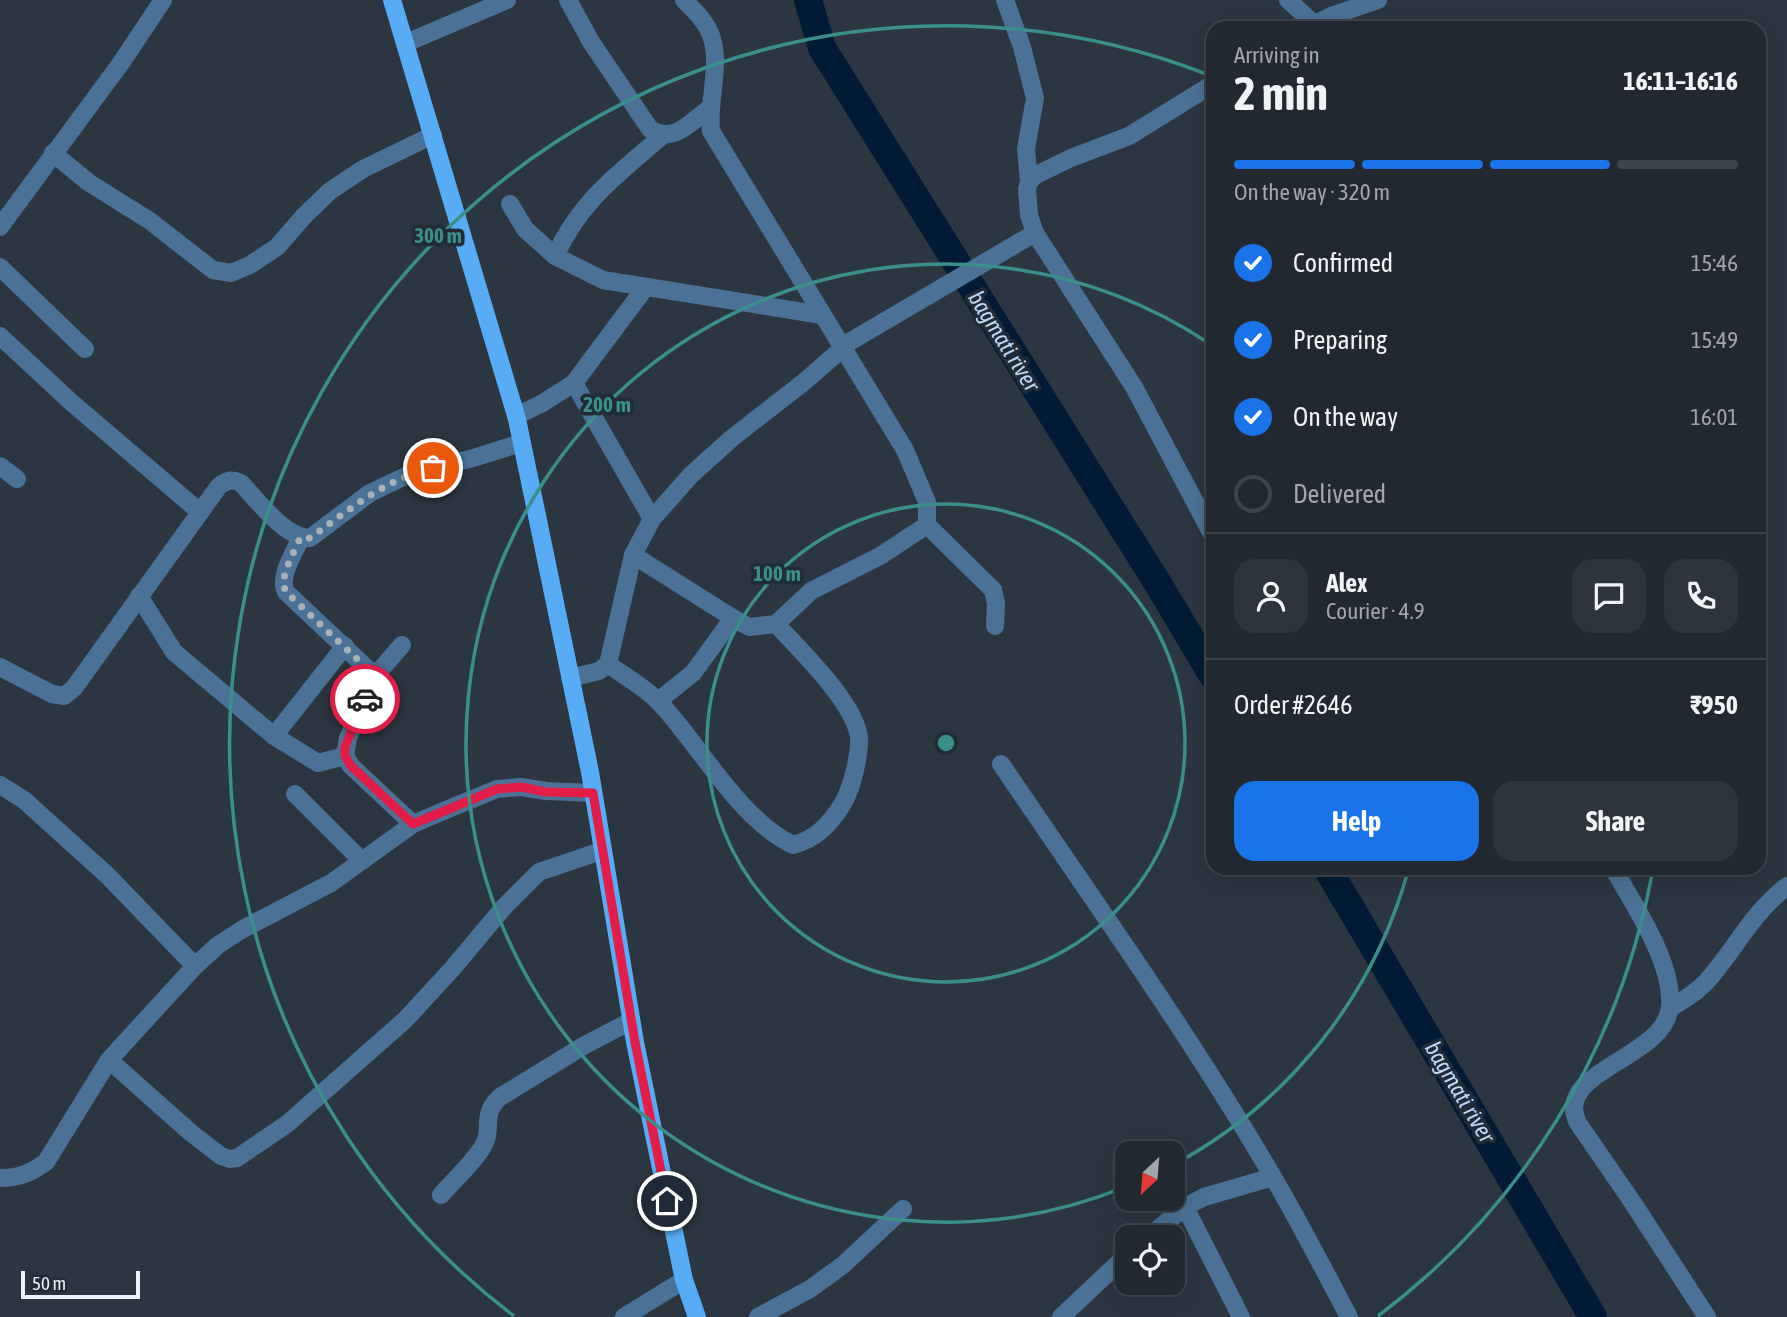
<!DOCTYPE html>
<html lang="en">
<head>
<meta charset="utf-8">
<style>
  body { margin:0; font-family:"Asap Condensed",sans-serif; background:#2d343c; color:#f1f3f6; height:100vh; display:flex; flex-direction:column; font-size:26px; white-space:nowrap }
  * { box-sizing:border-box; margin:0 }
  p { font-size:23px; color:#a2a6ab }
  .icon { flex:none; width:38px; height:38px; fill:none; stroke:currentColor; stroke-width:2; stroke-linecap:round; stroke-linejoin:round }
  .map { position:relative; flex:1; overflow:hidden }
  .drawer { position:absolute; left:1206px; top:21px; width:560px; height:854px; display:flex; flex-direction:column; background:#212830; border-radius:21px; box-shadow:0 7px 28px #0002,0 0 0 2px #3e444c }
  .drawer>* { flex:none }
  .needle { width:46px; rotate:206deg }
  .controls { position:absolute; left:1115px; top:1141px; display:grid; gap:14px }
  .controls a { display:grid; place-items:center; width:70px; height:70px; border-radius:14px; background:#212830; box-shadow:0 7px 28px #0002,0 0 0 2px #3e444c; font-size:35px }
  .scale { position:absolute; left:21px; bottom:18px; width:119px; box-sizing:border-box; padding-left:7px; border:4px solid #ecf2f9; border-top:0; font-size:19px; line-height:24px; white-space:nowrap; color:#ecf2f9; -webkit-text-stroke:5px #222c36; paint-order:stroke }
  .pin { position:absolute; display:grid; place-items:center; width:60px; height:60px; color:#fff; margin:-30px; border:4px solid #fff; border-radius:50%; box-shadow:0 2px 7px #0007 }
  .courier { position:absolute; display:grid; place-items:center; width:70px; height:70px; margin:-35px; border:5px solid #e11d48; border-radius:50%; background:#fff; color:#222; box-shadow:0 2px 9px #0007 }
  .overview em { font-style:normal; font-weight:700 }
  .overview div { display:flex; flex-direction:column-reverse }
  .overview { display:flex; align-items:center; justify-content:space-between; height:119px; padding:0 28px }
  h1 { font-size:46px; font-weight:700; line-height:52px }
  .bar { display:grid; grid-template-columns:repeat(4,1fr); gap:10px 7px; align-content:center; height:84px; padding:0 28px }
  .bar i { height:9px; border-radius:5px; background:#3e444c }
  .bar .active { background:#1a73e8 }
  .bar p { grid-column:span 4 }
  .line { display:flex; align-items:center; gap:18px; padding:0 28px; border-top:2px solid #3e444c }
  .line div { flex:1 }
  .round { display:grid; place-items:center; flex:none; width:74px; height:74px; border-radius:21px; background:#2d343c }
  ol { padding:0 28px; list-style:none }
  li { display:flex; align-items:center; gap:21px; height:77px }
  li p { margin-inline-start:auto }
  li .icon { padding:7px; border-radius:50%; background:#1a73e8; color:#fff; stroke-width:4 }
  li:last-child { color:#a2a6ab }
  li i { width:38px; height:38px; border:4px solid #3e444c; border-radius:50% }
  .action { display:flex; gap:14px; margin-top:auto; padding:14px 28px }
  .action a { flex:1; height:80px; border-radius:21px; background:#1a73e8; color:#fff; font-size:28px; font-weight:700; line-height:80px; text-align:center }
  .action a+a { background:#2d343c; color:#f1f3f6 }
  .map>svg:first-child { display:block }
</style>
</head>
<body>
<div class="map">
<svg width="1787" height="1317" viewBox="0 0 1787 1317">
  <rect width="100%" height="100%" fill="#2c3640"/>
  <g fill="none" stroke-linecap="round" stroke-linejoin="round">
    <g stroke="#001b33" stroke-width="28">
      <polyline points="808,0 822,48 1160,587 1213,676"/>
      <polyline points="1327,868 1593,1317"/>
    </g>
    <g stroke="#4b7296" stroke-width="18">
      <path d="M568 0 591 42 650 129C675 144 690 122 710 108"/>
      <polyline points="1005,0 1022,47 1035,98 1026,149 1029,182"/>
      <polyline points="1288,0 1314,24"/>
      <polyline points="1307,28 1331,16 1378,0"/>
      <polyline points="406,43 507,0"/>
      <polyline points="1213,84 1129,136 1071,158 1036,175 1029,182 1027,189 1029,215 1035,233 1134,387 1213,536"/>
      <polyline points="53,153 88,182 150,221 213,270 231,273 250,265 277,247 304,216 330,191 363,169 433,135"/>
      <polyline points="510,204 525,229 555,256 603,280 822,315"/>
      <polyline points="0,227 121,63 163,0"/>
      <path d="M555 256C581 200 617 175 662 136"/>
      <polyline points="0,267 85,349"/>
      <polyline points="0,336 71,402 200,512"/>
      <polyline points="574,383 652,519"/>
      <polyline points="516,416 541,404 574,383 645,288"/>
      <polyline points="0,466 17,479"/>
      <polyline points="927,525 993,590 996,603 995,626"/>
      <path d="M301 538C294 553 278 577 286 592L375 676"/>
      <path d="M633 555 733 618 749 627 776 624 811 591 880 556 927 525V502L905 450 711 131C707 96 727 51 703 21 698 13 690 7 684 0"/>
      <polyline points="139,596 174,652 274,736 318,763 345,756"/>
      <polyline points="402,645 375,676 348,738 345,756 351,766 413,824"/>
      <path d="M608 664C624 676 646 688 660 703 701 747 739 819 793 845 816 839 829 825 842 805 849 794 852 782 855 770 857 760 860 748 859 737 854 702 801 651 776 624"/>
      <path d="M0 667 52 694 64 696 74 688 219 486C227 480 232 479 241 483 258 501 285 538 310 538L370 493 414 472 470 459 521 443"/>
      <polyline points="570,678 599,671 608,664 633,555 652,519 691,475 732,438 804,382 851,341 1035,233"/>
      <polyline points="658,701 693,673 733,618"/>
      <polyline points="274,736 345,646"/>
      <path d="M1001 764C1093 900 1190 1035 1273 1177 1300 1223 1324 1270 1349 1317"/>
      <polyline points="0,785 24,800 107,875 195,966"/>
      <polyline points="295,794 362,861"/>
      <path d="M1613 868C1634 905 1673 962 1670 1006 1666 1054 1575 1067 1574 1108 1574 1112 1576 1119 1578 1123L1633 1203 1707 1317"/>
      <path d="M1670 1008C1682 1001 1696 993 1706 982 1735 950 1750 915 1787 886"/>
      <polyline points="109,1060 190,1132 221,1156 230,1159 237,1158 287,1124 405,1020 452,969 504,907 539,872 601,851"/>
      <path d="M0 1178C19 1178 31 1173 46 1162L109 1060 195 966 218 945 243 929 331 883 413 824 453 807 497 789 521 787 546 791 593 793"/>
      <path d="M441 1195C454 1180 471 1165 482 1148 495 1128 479 1117 500 1097L585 1045 631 1021"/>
      <polyline points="1185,1207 1241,1317"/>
      <polyline points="1148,1237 1185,1207 1204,1197 1273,1177"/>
      <polyline points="624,1317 684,1280"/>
      <polyline points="758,1317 810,1289 843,1265 903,1209"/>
      <polyline points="1061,1317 1127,1255"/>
    </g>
    <polyline stroke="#58acf6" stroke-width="18" points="392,0 517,419 590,772 635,1042 684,1280 697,1317"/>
  </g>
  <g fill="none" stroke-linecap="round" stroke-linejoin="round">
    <path stroke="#a9b0b8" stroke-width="7" stroke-dasharray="0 12.6" d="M365 699 375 676 286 592C278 577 294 554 300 538H310C349 510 385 479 433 468"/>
    <polyline stroke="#e11d48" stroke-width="9" points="365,699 345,747 345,756 351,766 413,824 497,789 521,787 546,792 593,793 635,1042 667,1201"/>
  </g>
  <g fill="none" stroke="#3b8f8a" stroke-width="3.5">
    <circle cx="946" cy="743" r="239"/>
    <path d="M1408 871A479 479 0 0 1 1175 1164M1125 1187A479 479 0 1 1 1210 344"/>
    <path d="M1652 874A718 718 0 0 1 1378 1316M514 1316A718 718 0 0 1 1209 75"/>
  </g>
  <g text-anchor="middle" stroke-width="7" stroke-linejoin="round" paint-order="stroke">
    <g font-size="23" font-style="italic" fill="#bcdaf8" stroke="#222c36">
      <text transform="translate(1004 341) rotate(58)" y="8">bagmati river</text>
      <text transform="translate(1460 1092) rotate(59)" y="8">bagmati river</text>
    </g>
  </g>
  <circle cx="946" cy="743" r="10" fill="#3b8f8a" stroke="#222c36" stroke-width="3.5"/>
  <g font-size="21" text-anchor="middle" font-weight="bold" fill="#3b8f8a" stroke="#222c36" stroke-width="7" stroke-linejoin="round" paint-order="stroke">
    <text x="438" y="243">300 m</text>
    <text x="607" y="412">200 m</text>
    <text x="777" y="581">100 m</text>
  </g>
</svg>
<div class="controls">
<a><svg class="needle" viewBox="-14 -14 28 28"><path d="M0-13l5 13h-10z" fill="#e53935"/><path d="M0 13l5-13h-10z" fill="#a2a6ab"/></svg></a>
<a><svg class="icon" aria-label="locate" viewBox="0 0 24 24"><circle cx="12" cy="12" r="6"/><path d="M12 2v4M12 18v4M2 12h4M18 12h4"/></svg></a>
</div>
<div class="scale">50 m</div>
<div class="pin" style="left:433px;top:468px;background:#ea580c"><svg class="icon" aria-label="bag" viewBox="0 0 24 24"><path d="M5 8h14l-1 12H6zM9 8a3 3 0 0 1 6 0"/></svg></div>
<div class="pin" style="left:667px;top:1201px;background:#1f2937"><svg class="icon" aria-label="home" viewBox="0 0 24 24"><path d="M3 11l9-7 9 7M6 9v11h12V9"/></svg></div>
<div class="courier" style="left:365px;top:699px"><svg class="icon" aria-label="car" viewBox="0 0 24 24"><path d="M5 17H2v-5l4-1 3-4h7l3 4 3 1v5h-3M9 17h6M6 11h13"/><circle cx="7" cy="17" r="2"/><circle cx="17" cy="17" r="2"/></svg></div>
<section class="drawer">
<div class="overview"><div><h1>2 min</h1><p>Arriving in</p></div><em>16:11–16:16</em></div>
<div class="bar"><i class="active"></i><i class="active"></i><i class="active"></i><i></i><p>On the way · 320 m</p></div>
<ol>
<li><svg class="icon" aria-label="check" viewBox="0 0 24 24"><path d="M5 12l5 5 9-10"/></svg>Confirmed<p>15:46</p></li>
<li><svg class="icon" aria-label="check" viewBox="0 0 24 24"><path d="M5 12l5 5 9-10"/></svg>Preparing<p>15:49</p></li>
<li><svg class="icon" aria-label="check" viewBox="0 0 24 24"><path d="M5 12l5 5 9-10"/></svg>On the way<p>16:01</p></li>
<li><i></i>Delivered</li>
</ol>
<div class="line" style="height:126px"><a class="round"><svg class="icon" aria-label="person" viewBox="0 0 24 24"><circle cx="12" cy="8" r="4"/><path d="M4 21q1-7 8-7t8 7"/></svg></a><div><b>Alex</b><p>Courier · 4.9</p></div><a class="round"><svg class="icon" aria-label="chat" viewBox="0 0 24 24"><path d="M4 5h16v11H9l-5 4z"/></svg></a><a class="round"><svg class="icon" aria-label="phone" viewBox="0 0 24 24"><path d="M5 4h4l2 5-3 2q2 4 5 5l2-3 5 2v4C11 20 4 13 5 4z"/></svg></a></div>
<div class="line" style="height:91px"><div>Order #2646</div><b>₹950</b></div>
<div class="action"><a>Help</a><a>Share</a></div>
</section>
</div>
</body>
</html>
